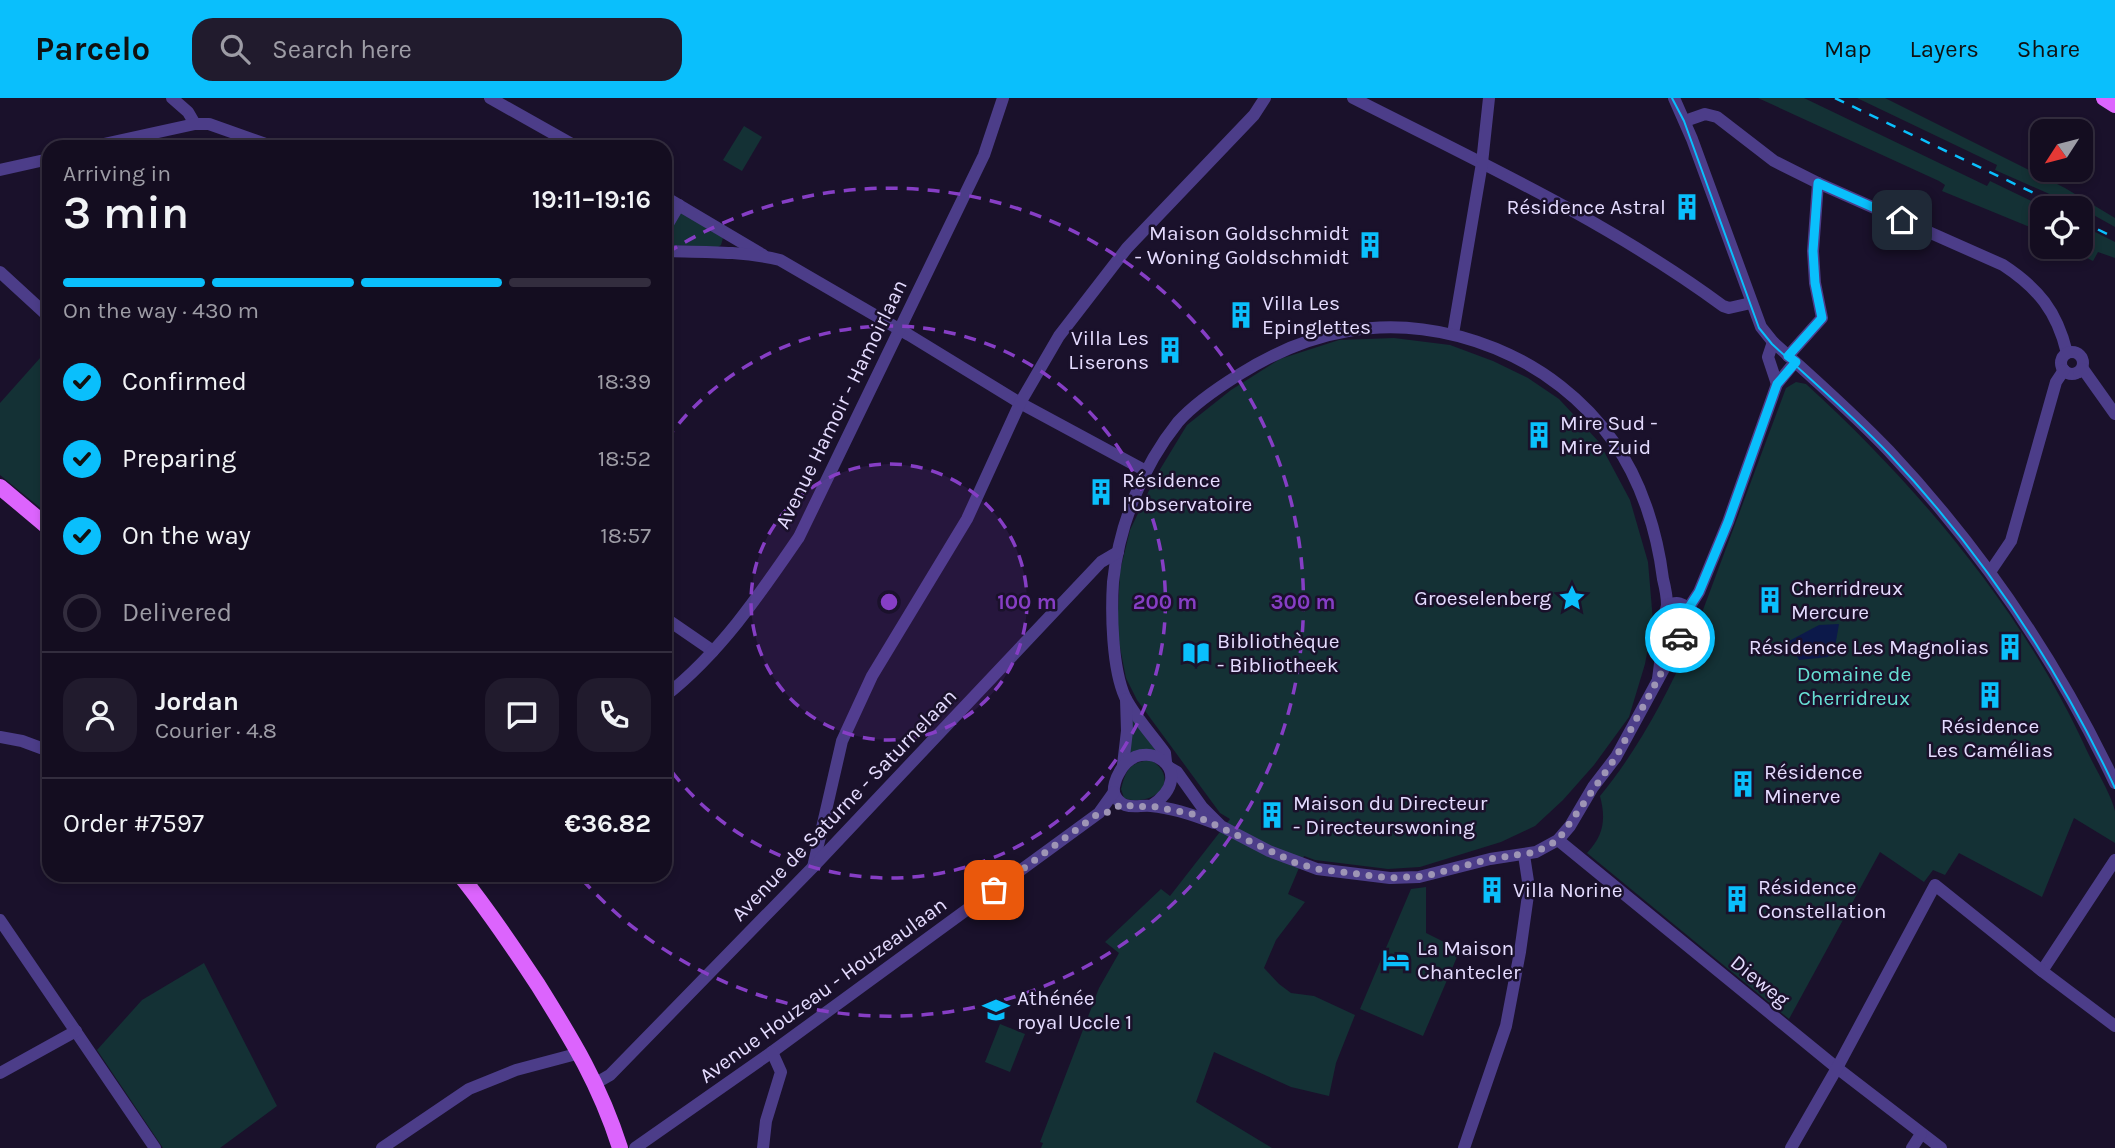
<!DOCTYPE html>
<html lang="en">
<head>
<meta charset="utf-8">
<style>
  body { margin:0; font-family:Karla,sans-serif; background:#211b2d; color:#f1f3f6; height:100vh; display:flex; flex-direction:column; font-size:26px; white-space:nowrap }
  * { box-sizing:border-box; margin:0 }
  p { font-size:23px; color:#9d9ca5 }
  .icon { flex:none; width:38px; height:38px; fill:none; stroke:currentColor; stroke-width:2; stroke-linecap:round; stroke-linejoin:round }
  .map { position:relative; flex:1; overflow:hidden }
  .panel { position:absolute; left:42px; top:42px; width:630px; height:742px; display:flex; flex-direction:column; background:#140d20; border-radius:21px; box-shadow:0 4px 10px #0003,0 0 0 2px #332d3e }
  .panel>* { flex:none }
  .needle { width:46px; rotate:234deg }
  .buttons { position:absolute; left:2030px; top:21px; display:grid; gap:14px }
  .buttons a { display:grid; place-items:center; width:63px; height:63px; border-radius:14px; background:#140d20; box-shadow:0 4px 10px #0003,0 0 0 2px #332d3e; font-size:35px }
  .pin { position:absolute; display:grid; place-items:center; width:60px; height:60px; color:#fff; margin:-30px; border-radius:14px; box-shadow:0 4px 10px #0006 }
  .courier { position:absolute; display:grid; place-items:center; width:70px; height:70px; margin:-35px; border:5px solid #0abffc; border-radius:50%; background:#fff; color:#222; box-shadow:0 2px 9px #0007 }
  .head em { font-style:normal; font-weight:600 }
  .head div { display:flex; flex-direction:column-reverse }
  .head { display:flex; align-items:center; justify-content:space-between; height:119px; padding:0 21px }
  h1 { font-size:46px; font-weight:600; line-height:52px }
  .bar { display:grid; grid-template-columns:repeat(4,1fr); gap:10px 7px; align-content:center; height:84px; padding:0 21px }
  .bar i { height:9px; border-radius:5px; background:#332d3e }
  .bar .on { background:#0abffc }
  .bar p { grid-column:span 4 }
  .line { display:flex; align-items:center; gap:18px; padding:0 21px; border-top:2px solid #332d3e }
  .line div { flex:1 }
  .round { display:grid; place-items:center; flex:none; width:74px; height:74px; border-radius:21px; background:#211b2d }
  ol { padding:0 21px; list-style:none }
  li { display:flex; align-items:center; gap:21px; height:77px }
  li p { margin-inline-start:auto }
  li .icon { padding:7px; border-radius:50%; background:#0abffc; color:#111; stroke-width:4 }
  li:last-child { color:#9d9ca5 }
  li i { width:38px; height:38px; border:4px solid #332d3e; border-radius:50% }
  header { display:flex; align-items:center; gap:42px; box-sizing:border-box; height:98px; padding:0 35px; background:#0abffc; color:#111 }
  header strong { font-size:33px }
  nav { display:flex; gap:38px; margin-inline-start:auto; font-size:24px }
  .search { width:490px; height:63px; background:#211b2d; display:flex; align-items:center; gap:18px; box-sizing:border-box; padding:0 24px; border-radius:21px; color:#9d9ca5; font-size:26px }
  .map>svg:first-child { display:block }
</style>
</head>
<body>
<header>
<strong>Parcelo</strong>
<div class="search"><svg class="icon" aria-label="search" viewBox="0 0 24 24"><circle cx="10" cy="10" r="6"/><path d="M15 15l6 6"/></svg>Search here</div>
<nav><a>Map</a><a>Layers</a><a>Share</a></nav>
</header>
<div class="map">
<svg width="2115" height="1050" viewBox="0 0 2115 1050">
  <rect width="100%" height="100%" fill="#1a112b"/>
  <g fill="#143135">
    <polygon points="1758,0 1804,0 1987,88 1990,83 2046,110 2042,110 2042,134 1942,93 1945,87 1939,83"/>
    <polygon points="1857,0 1885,0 2065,90 2115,120 2115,129 2081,110 1995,72 1997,67"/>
    <polygon points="744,28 762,39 742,73 723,62"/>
    <polygon points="681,113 723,140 721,147 718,149 666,147 665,138"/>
    <polygon points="2081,127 2115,144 2115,160 2098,154 2093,163 2065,149 2081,149"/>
    <polygon points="1394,240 1450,247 1493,263 1528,280 1559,301 1599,344 1630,402 1648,464 1653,523 1645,566 1629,619 1594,667 1563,702 1535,728 1501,744 1420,769 1388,771 1315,762 1304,758 1288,796 1305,804 1276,842 1264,870 1279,886 1291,895 1314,898 1355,917 1336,965 1329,998 1291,989 1214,954 1196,1004 1272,1050 1041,1050 1043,1045 1040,1044 1099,890 1119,855 1105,844 1161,791 1170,798 1230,721 1220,715 1137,602 1126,580 1117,534 1120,473 1130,432 1156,378 1187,327 1231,292 1280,261 1339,242"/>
    <polygon points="49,250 49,417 0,377 0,305"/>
    <path d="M1796 284 1806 286C1919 389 2025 515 2088 655 2096 672 2111 696 2115 713 2115 723 2115 735 2115 745L2074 720 2042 799 1959 755 1945 777 1933 772 1924 784 1880 754 1789 921 1587 755C1604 737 1606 721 1600 698 1638 652 1666 598 1691 544L1786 290Z"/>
    <polygon points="1132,620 1161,655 1128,658"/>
    <path d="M1151 662C1183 683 1152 710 1124 700L1121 691C1126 671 1130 664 1151 662Z"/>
    <polygon points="1426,789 1426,835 1460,852 1423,938 1360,911 1411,791"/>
    <polygon points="204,865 277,1008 220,1050 163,1050 97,952 142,902"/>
    <polygon points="1000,926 1025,936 1010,974 985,964"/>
  </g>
  <polygon fill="#0c194a" points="1839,526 1835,549 1828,559 1799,562 1789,543 1819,527"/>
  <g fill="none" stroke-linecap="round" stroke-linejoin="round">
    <g stroke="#4c3d89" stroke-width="12">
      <polyline points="172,0 188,14 195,26"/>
      <polyline points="490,0 577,49"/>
      <path d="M1353 0C1479 64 1609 124 1723 208L1729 210 1751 205"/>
      <path d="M1674 0 1692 41 1761 229 1773 244C1813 280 1853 315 1889 353 1982 452 2057 563 2115 685"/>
      <path d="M1685 23 1705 16 1717 19 1774 63 1818 85 2003 167C2038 190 2057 213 2067 255"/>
      <polyline points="90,49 195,26 209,26 274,49"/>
      <polyline points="0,72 49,61"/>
      <polyline points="665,99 763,157"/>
      <polyline points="665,131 679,107"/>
      <path d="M665 153C702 154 743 153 780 162L909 237 1020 305 1146 373"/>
      <polyline points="0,174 49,219"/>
      <polyline points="1453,236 1482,65 1489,0"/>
      <polyline points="1773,244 1768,259 1777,286"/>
      <circle cx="2072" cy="265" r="11"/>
      <polyline points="1788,258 1822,220 1815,185 1813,153 1818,85"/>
      <polyline points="2079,274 2083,271 2115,316"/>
      <polyline points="1990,474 2011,443 2056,284 2064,272"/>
      <polyline points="1688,511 1699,494 1728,424 1777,286 1795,264"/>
      <polyline points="665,520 713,553"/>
      <path d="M665 598C720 555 760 496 799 439L984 57 1003 0"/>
      <polyline points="0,639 22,643 49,653"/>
      <path d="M1166 664 1165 655C1152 637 1135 619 1125 599 1112 570 1111 515 1113 484 1119 427 1142 369 1178 324 1195 305 1219 289 1240 276 1272 256 1311 239 1348 233 1446 216 1555 260 1613 343 1641 382 1657 433 1663 481 1665 489 1667 499 1667 507 1666 515 1662 518 1665 527L1658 581"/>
      <polyline points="1123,667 1127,633 1126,601"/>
      <path d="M1170 670 1177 674 1202 709 1221 728 1269 753 1317 771 1390 780 1419 779 1490 761 1536 754 1558 742 1570 728 1593 689 1616 659 1690 523V515C1685 504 1676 503 1667 508"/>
      <path d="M1151 708C1203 674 1141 632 1119 675 1116 680 1113 689 1114 695 1116 701 1120 705 1125 707 1134 710 1142 707 1151 708 1173 710 1194 717 1214 725"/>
      <polyline points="1558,742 1837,970 1941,1050"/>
      <polyline points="813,769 842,643 872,578 967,421 1020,305 1059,238 1127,150 1254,17 1265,0"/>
      <polyline points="0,822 155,1050"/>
      <polyline points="2042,873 2115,762"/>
      <polyline points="0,975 76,933"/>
      <polyline points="596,985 610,977 813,769 1101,464 1118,454"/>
      <polyline points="382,1050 469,991 516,972 580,955"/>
      <polyline points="635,1050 772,954 1099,715 1114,694"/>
      <polyline points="763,1050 766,1023 781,974 772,954"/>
      <polyline points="1464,1050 1506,928 1520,854 1529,790 1524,757"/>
      <polyline points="1791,1050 1837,970 1935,787 2042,873 2115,928"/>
      <polyline points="1912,1050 1921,1036"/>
    </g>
    <g stroke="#dc64fd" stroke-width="16">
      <polyline points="2104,0 2115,7"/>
      <polyline points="0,389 49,430"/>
      <path d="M460 777C488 812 513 849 538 887 573 943 600 987 620 1050"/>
    </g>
    <path stroke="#0abffc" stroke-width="2" d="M1672 0 1684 23 1759 230 1772 246C1811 282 1852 317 1889 356 1982 455 2057 567 2115 690"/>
    <g stroke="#0abffc" stroke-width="2.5" stroke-dasharray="10 9" stroke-linecap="butt">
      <polyline points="1835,0 2065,110"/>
      <polyline points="2081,123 2115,140"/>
    </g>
  </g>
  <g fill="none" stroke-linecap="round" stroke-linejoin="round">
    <polyline stroke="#9e95b5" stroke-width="7" stroke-dasharray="0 12.6" points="994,792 1099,715 1109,714 1122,706 1136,709 1151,708 1192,716 1296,765 1317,771 1390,780 1426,778 1490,761 1536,754 1558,742 1616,659 1680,540"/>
    <polyline stroke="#0abffc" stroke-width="9" points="1680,540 1690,523 1688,511 1699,494 1728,424 1777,286 1796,264 1788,258 1822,220 1815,185 1813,153 1818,85 1902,122"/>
  </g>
  <circle cx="889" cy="504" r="138" fill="#863ec5" fill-opacity=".12"/>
  <g fill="none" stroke="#863ec5" stroke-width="3.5" stroke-dasharray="12 9">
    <circle cx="889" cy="504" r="138"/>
    <path d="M666 342A276 276 0 1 1 666 666"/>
    <path d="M667 155A414 414 0 1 1 579 778"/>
  </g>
  <defs>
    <symbol id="building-bare" viewBox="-9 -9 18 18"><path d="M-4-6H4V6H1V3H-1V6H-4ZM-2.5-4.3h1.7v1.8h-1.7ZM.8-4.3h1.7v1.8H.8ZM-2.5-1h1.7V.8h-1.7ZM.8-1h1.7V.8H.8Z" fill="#0abffc" stroke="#1a112b" stroke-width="2.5" paint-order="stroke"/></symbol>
    <symbol id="sight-bare" viewBox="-9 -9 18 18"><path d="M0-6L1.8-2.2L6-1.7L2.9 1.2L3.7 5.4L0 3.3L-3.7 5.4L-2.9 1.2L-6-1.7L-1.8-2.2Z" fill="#0abffc" stroke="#1a112b" stroke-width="2.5" paint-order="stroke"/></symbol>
    <symbol id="library-bare" viewBox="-9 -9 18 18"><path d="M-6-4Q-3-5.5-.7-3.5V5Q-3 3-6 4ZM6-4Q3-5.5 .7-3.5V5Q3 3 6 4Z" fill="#0abffc" stroke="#1a112b" stroke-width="2.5" paint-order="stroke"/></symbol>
    <symbol id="hotel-bare" viewBox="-9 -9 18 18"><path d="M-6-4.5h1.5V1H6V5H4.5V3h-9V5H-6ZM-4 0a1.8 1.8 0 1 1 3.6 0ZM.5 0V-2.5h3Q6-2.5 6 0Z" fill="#0abffc" stroke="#1a112b" stroke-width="2.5" paint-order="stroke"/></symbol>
    <symbol id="school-bare" viewBox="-9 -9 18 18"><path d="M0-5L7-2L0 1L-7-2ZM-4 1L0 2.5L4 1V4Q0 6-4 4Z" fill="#0abffc" stroke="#1a112b" stroke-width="2.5" paint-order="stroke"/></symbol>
  </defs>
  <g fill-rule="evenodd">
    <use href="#building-bare" x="1668" y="90" width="38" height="38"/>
    <use href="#building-bare" x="1351" y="128" width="38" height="38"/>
    <use href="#building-bare" x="1222" y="198" width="38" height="38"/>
    <use href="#building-bare" x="1151" y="233" width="38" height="38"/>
    <use href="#building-bare" x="1520" y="318" width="38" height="38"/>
    <use href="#building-bare" x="1082" y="375" width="38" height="38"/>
    <use href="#sight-bare" x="1553" y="481" width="38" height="38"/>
    <use href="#building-bare" x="1751" y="483" width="38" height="38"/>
    <use href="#building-bare" x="1991" y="530" width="38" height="38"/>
    <use href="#library-bare" x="1177" y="536" width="38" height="38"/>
    <use href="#building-bare" x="1971" y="578" width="38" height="38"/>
    <use href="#building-bare" x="1724" y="667" width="38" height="38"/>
    <use href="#building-bare" x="1253" y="698" width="38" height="38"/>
    <use href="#building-bare" x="1473" y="773" width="38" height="38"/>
    <use href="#building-bare" x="1718" y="782" width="38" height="38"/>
    <use href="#hotel-bare" x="1377" y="843" width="38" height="38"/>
    <use href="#school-bare" x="977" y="893" width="38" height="38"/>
  </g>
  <g text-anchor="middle" stroke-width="5" stroke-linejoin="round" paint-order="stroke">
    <g font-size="21" fill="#e5dcff" stroke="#1a112b" text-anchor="start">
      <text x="1666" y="116" text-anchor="end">Résidence Astral</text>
      <text x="1349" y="142" text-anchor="end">Maison Goldschmidt<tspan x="1349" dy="24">- Woning Goldschmidt</tspan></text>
      <text x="1262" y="212">Villa Les<tspan x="1262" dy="24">Epinglettes</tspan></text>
      <text x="1149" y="247" text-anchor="end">Villa Les<tspan x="1149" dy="24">Liserons</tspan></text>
      <text x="1560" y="332">Mire Sud -<tspan x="1560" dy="24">Mire Zuid</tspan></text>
      <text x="1122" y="389">Résidence<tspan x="1122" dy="24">l'Observatoire</tspan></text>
      <text x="1791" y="497">Cherridreux<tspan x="1791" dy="24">Mercure</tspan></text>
      <text x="1551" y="507" text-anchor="end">Groeselenberg</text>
      <text x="1217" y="550">Bibliothèque<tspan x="1217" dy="24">- Bibliotheek</tspan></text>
      <text x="1989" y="556" text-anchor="end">Résidence Les Magnolias</text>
      <text x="1990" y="635" text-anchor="middle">Résidence<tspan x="1990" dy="24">Les Camélias</tspan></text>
      <text x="1764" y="681">Résidence<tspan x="1764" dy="24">Minerve</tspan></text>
      <text x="1293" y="712">Maison du Directeur<tspan x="1293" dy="24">- Directeurswoning</tspan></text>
      <text x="1758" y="796">Résidence<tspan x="1758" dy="24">Constellation</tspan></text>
      <text x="1513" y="799">Villa Norine</text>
      <text x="1417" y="857">La Maison<tspan x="1417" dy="24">Chantecler</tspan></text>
      <text x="1017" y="907">Athénée<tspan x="1017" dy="24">royal Uccle 1</tspan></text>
    </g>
    <g font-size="21" fill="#e5dcff" stroke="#1a112b">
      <text transform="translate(841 306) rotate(-64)" y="7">Avenue Hamoir - Hamoirlaan</text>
      <text transform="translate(844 707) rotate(-46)" y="7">Avenue de Saturne - Saturnelaan</text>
      <text transform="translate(1760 883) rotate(39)" y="7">Dieweg</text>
      <text transform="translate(823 892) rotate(-36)" y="7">Avenue Houzeau - Houzeaulaan</text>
    </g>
    <g font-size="21" fill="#67e0d4" stroke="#1a112b">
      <text x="1854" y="583">Domaine de<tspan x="1854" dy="24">Cherridreux</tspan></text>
    </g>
  </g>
  <circle cx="889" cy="504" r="10" fill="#863ec5" stroke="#1a112b" stroke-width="3.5"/>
  <g font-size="21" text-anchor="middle" font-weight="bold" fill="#863ec5" stroke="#1a112b" stroke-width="5" stroke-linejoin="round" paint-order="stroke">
    <text x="1027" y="511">100 m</text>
    <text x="1165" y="511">200 m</text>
    <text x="1303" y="511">300 m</text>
  </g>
</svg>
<div class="buttons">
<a><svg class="needle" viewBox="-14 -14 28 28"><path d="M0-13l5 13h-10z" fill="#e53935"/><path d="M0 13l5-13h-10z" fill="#9d9ca5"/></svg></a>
<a><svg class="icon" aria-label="locate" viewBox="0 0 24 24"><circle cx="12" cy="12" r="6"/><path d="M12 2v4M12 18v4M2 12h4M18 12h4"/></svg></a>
</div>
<div class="pin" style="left:994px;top:792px;background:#ea580c"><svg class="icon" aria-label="bag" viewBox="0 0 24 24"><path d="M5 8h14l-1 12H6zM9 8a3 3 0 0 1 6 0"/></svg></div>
<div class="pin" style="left:1902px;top:122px;background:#1f2937"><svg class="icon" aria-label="home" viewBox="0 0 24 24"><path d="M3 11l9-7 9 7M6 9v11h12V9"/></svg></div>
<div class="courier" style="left:1680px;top:540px"><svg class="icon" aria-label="car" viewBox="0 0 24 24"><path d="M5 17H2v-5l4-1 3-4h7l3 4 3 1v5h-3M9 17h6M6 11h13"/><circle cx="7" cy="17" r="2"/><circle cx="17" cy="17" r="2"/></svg></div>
<section class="panel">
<div class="head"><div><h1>3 min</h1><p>Arriving in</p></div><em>19:11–19:16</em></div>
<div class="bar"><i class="on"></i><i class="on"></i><i class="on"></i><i></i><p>On the way · 430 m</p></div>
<ol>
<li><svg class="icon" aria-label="check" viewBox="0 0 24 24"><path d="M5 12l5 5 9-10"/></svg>Confirmed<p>18:39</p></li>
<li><svg class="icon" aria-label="check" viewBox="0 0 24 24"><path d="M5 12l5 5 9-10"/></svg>Preparing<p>18:52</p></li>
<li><svg class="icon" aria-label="check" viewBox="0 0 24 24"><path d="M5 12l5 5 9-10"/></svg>On the way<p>18:57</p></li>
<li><i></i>Delivered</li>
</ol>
<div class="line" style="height:126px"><a class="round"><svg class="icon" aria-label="person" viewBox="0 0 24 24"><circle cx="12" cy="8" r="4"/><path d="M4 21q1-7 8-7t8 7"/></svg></a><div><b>Jordan</b><p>Courier · 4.8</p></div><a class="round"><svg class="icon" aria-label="chat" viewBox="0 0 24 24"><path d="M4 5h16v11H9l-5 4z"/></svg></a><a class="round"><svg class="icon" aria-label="phone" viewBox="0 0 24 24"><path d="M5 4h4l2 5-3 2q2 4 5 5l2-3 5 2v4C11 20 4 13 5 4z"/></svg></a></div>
<div class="line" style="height:91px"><div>Order #7597</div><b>€36.82</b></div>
</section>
</div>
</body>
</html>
